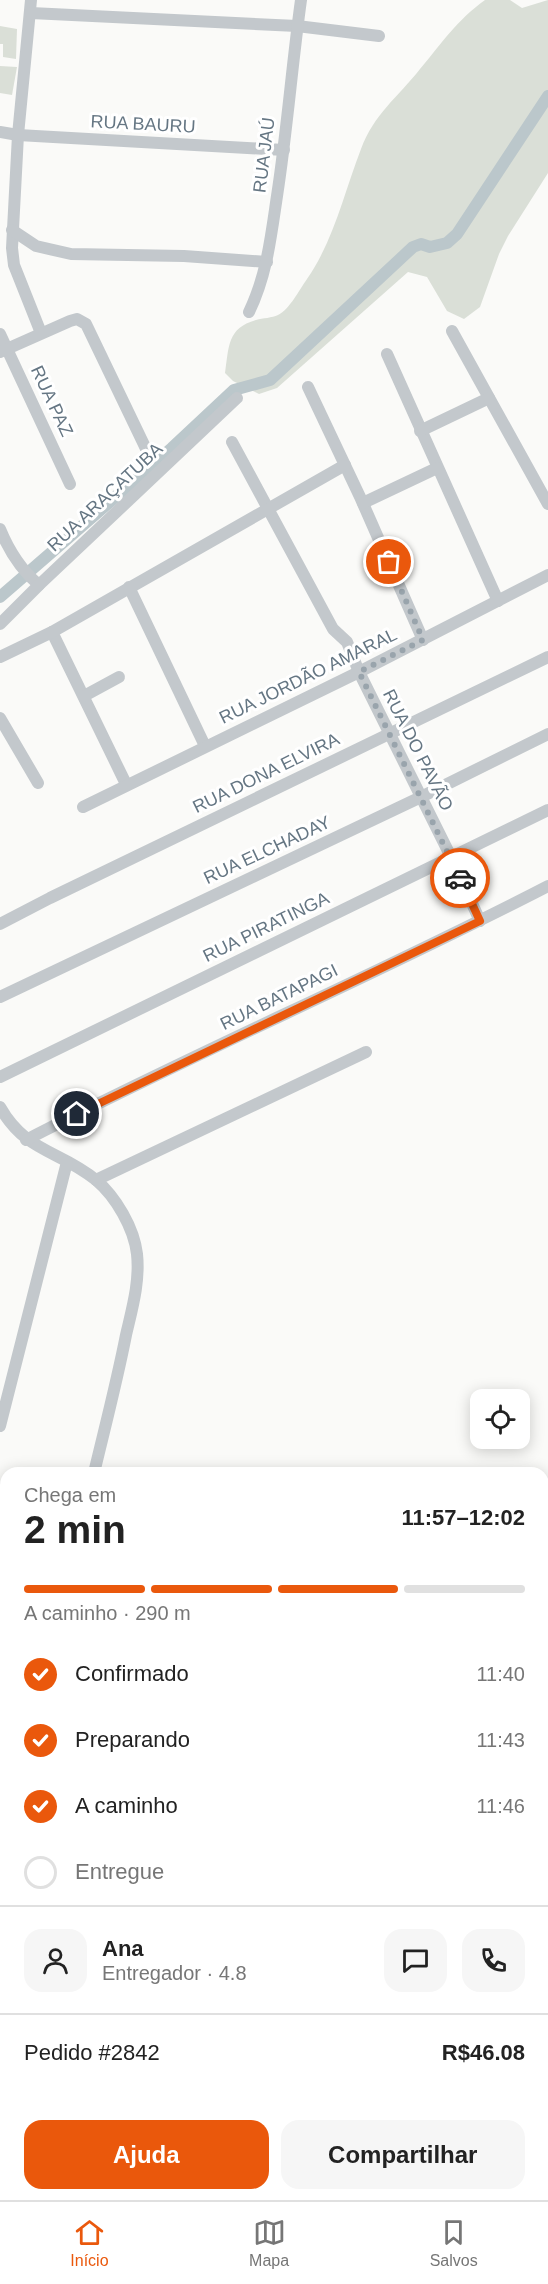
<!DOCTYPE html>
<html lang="pt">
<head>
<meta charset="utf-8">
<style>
  body { margin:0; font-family:Arial,sans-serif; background:#f6f6f6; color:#222; height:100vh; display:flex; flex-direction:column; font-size:22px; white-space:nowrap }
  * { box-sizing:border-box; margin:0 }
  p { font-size:20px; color:#767676 }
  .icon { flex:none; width:33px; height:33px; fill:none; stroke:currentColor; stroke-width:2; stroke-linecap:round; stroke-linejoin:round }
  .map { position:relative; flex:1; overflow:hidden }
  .side { position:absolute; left:0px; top:1467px; width:549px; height:734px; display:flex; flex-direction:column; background:#fff; border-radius:18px 18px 0 0; box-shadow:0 3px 15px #0003 }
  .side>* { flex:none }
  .buttons { position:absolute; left:470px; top:1389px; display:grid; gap:12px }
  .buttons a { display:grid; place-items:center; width:60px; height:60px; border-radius:12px; background:#fff; box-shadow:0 3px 15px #0003; font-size:30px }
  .pin { position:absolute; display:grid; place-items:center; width:51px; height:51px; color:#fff; margin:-26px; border:3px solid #fff; border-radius:50%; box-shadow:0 2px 6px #0007 }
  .courier { position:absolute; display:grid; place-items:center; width:60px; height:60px; margin:-30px; border:4px solid #ea580c; border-radius:50%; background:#fff; color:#222; box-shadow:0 2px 8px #0007 }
  .summary em { font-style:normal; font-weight:700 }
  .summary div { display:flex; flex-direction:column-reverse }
  .summary { display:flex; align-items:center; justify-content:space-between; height:102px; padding:0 24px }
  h1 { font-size:39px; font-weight:700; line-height:45px }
  .bar { display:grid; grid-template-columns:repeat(4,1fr); gap:9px 6px; align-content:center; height:72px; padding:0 24px }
  .bar i { height:8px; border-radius:4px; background:#e0e0e0 }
  .bar .current { background:#ea580c }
  .bar p { grid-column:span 4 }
  .line { display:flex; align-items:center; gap:15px; padding:0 24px; border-top:2px solid #e0e0e0 }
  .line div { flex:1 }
  .round { display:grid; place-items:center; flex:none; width:63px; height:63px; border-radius:18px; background:#f6f6f6 }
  ol { padding:0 24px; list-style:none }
  li { display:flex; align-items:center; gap:18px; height:66px }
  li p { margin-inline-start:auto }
  li .icon { padding:6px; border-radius:50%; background:#ea580c; color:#fff; stroke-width:4 }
  li:last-child { color:#767676 }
  li i { width:33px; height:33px; border:3px solid #e0e0e0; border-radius:50% }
  .primary-button { display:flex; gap:12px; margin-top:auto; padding:12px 24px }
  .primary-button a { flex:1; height:69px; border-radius:18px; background:#ea580c; color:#fff; font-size:24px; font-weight:700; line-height:69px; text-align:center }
  .primary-button a+a { background:#f6f6f6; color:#222 }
  .tab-bar { display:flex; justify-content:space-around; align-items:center; height:84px; border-top:2px solid #e0e0e0; background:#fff; font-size:16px; color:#767676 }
  .tab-bar a { display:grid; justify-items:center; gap:3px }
  .tab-bar .current { color:#ea580c }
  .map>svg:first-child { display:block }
</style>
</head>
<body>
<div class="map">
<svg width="548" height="2200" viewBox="0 0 548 2200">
  <rect width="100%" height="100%" fill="#fafaf8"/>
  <g fill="#dadfd7">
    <path d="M485 0H510L522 8 548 0V173L508 236 499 254 480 307 464 319 447 311 427 277 408 272 277 388 259 394 233 381 225 373C229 347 227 328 256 320 263 318 272 318 278 315 290 309 299 290 307 279 334 240 344 193 361 149 374 114 398 97 420 69 442 43 457 20 485 0Z"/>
    <polygon points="0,26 17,29 16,59 3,57 3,44 0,44"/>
    <polygon points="0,66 17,67 12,95 0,93"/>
  </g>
  <polygon fill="#bbc7cb" points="27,2195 27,2194 87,2195 84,2200 23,2200"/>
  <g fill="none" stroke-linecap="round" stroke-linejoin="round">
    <polyline stroke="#bbc7cb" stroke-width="12" points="0,597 172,448 234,390 270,380 413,247 421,244 430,247 447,243 457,234 548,96"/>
    <g stroke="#c3c8cc" stroke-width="12">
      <polyline points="31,0 18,135 12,248 14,265 41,333"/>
      <polyline points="31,13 297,26 379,36"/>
      <polyline points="0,132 18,135 284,150"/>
      <polyline points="12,230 36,246 71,254 184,256 267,262"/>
      <path d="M249 312C267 275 271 236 277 196 287 131 292 65 301 0"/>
      <polyline points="452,331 548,504"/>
      <polyline points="0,334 70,484"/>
      <polyline points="0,352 70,321 77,319 86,324 148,453"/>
      <polyline points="387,354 498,601"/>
      <polyline points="308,387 361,499 423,640"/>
      <polyline points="420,431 489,398"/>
      <polyline points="232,442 333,629 347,642 359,672 451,857 480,921"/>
      <polyline points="363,503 437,468"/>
      <path d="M0 529C9 551 21 570 39 585"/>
      <polyline points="129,587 205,746"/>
      <polyline points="0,624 39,585 237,398"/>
      <polyline points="52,632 126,784"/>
      <polyline points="0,657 52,632 345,465"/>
      <polyline points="84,696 119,677"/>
      <polyline points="0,718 38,783"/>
      <polyline points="83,807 359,672 548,575"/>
      <polyline points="0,924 50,898 548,657"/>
      <polyline points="0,997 421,797 548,734"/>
      <polyline points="0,1077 548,810"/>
      <path d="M0 1107C26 1153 60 1150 96 1180 116 1197 134 1228 137 1254 140 1282 132 1309 126 1335 117 1381 105 1427 94 1473"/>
      <path d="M26 1140C198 1051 376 975 548 886"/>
      <polyline points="96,1180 366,1052"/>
      <polyline points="0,1426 67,1162"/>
      <polyline points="543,1790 548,1772"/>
      <polyline points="543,1979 548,1976"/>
    </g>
  </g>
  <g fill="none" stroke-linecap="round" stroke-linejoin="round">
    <polyline stroke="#99a4ac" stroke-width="6" stroke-dasharray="0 10.8" points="389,562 423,640 359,672 460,878"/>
    <polyline stroke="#ea580c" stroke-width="8" points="77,1114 480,921 460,878"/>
  </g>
  <g text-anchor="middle" stroke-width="6" stroke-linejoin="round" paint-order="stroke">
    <g font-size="18" fill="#657683" stroke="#fff">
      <text transform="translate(143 124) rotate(3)" y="6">RUA BAURU</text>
      <text transform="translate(264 155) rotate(-83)" y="6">RUA JAÚ</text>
      <text transform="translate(52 401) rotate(65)" y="6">RUA PAZ</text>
      <text transform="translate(105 497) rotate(-43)" y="6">RUA ARAÇATUBA</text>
      <text transform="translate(308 676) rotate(-26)" y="6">RUA JORDÃO AMARAL</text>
      <text transform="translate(418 750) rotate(63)" y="6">RUA DO PAVÃO</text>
      <text transform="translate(266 773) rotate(-26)" y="6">RUA DONA ELVIRA</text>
      <text transform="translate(267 850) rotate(-25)" y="6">RUA ELCHADAY</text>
      <text transform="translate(266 927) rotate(-26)" y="6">RUA PIRATINGA</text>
      <text transform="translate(279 997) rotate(-26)" y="6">RUA BATAPAGI</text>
    </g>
  </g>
</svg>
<div class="buttons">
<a><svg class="icon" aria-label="locate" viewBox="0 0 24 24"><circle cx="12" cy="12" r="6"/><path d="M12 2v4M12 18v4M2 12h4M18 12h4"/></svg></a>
</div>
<div class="pin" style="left:389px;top:562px;background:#ea580c"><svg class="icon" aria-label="bag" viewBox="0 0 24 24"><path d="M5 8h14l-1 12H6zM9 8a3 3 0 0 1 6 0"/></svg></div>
<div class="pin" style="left:77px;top:1114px;background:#1f2937"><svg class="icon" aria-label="home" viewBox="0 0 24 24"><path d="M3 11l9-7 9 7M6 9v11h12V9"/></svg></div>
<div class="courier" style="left:460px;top:878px"><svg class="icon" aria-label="car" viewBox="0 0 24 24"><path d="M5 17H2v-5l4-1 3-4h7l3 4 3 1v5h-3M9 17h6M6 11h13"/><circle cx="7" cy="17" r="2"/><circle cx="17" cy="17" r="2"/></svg></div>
<section class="side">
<div class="summary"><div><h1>2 min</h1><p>Chega em</p></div><em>11:57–12:02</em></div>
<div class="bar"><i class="current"></i><i class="current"></i><i class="current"></i><i></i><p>A caminho · 290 m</p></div>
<ol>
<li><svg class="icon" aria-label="check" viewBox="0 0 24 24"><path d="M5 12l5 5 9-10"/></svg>Confirmado<p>11:40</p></li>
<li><svg class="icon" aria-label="check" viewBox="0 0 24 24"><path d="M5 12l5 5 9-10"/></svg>Preparando<p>11:43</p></li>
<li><svg class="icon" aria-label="check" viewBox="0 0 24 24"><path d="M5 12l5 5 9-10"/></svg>A caminho<p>11:46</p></li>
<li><i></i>Entregue</li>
</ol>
<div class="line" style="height:108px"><a class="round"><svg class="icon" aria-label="person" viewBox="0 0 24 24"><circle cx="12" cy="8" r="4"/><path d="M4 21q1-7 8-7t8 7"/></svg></a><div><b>Ana</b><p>Entregador · 4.8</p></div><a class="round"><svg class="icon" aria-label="chat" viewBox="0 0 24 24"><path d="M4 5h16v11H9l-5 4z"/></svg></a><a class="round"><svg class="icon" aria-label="phone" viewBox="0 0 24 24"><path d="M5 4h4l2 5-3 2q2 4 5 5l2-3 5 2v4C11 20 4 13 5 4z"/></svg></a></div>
<div class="line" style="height:78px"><div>Pedido #2842</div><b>R$46.08</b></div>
<div class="primary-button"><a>Ajuda</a><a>Compartilhar</a></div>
</section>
</div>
<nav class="tab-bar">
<a class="current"><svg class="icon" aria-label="home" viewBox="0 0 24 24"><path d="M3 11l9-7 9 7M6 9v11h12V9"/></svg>Início</a>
<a><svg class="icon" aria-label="map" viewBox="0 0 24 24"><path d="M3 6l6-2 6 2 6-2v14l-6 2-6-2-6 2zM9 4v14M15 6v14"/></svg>Mapa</a>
<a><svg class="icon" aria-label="saved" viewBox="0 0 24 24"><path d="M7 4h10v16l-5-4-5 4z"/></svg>Salvos</a>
</nav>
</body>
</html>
